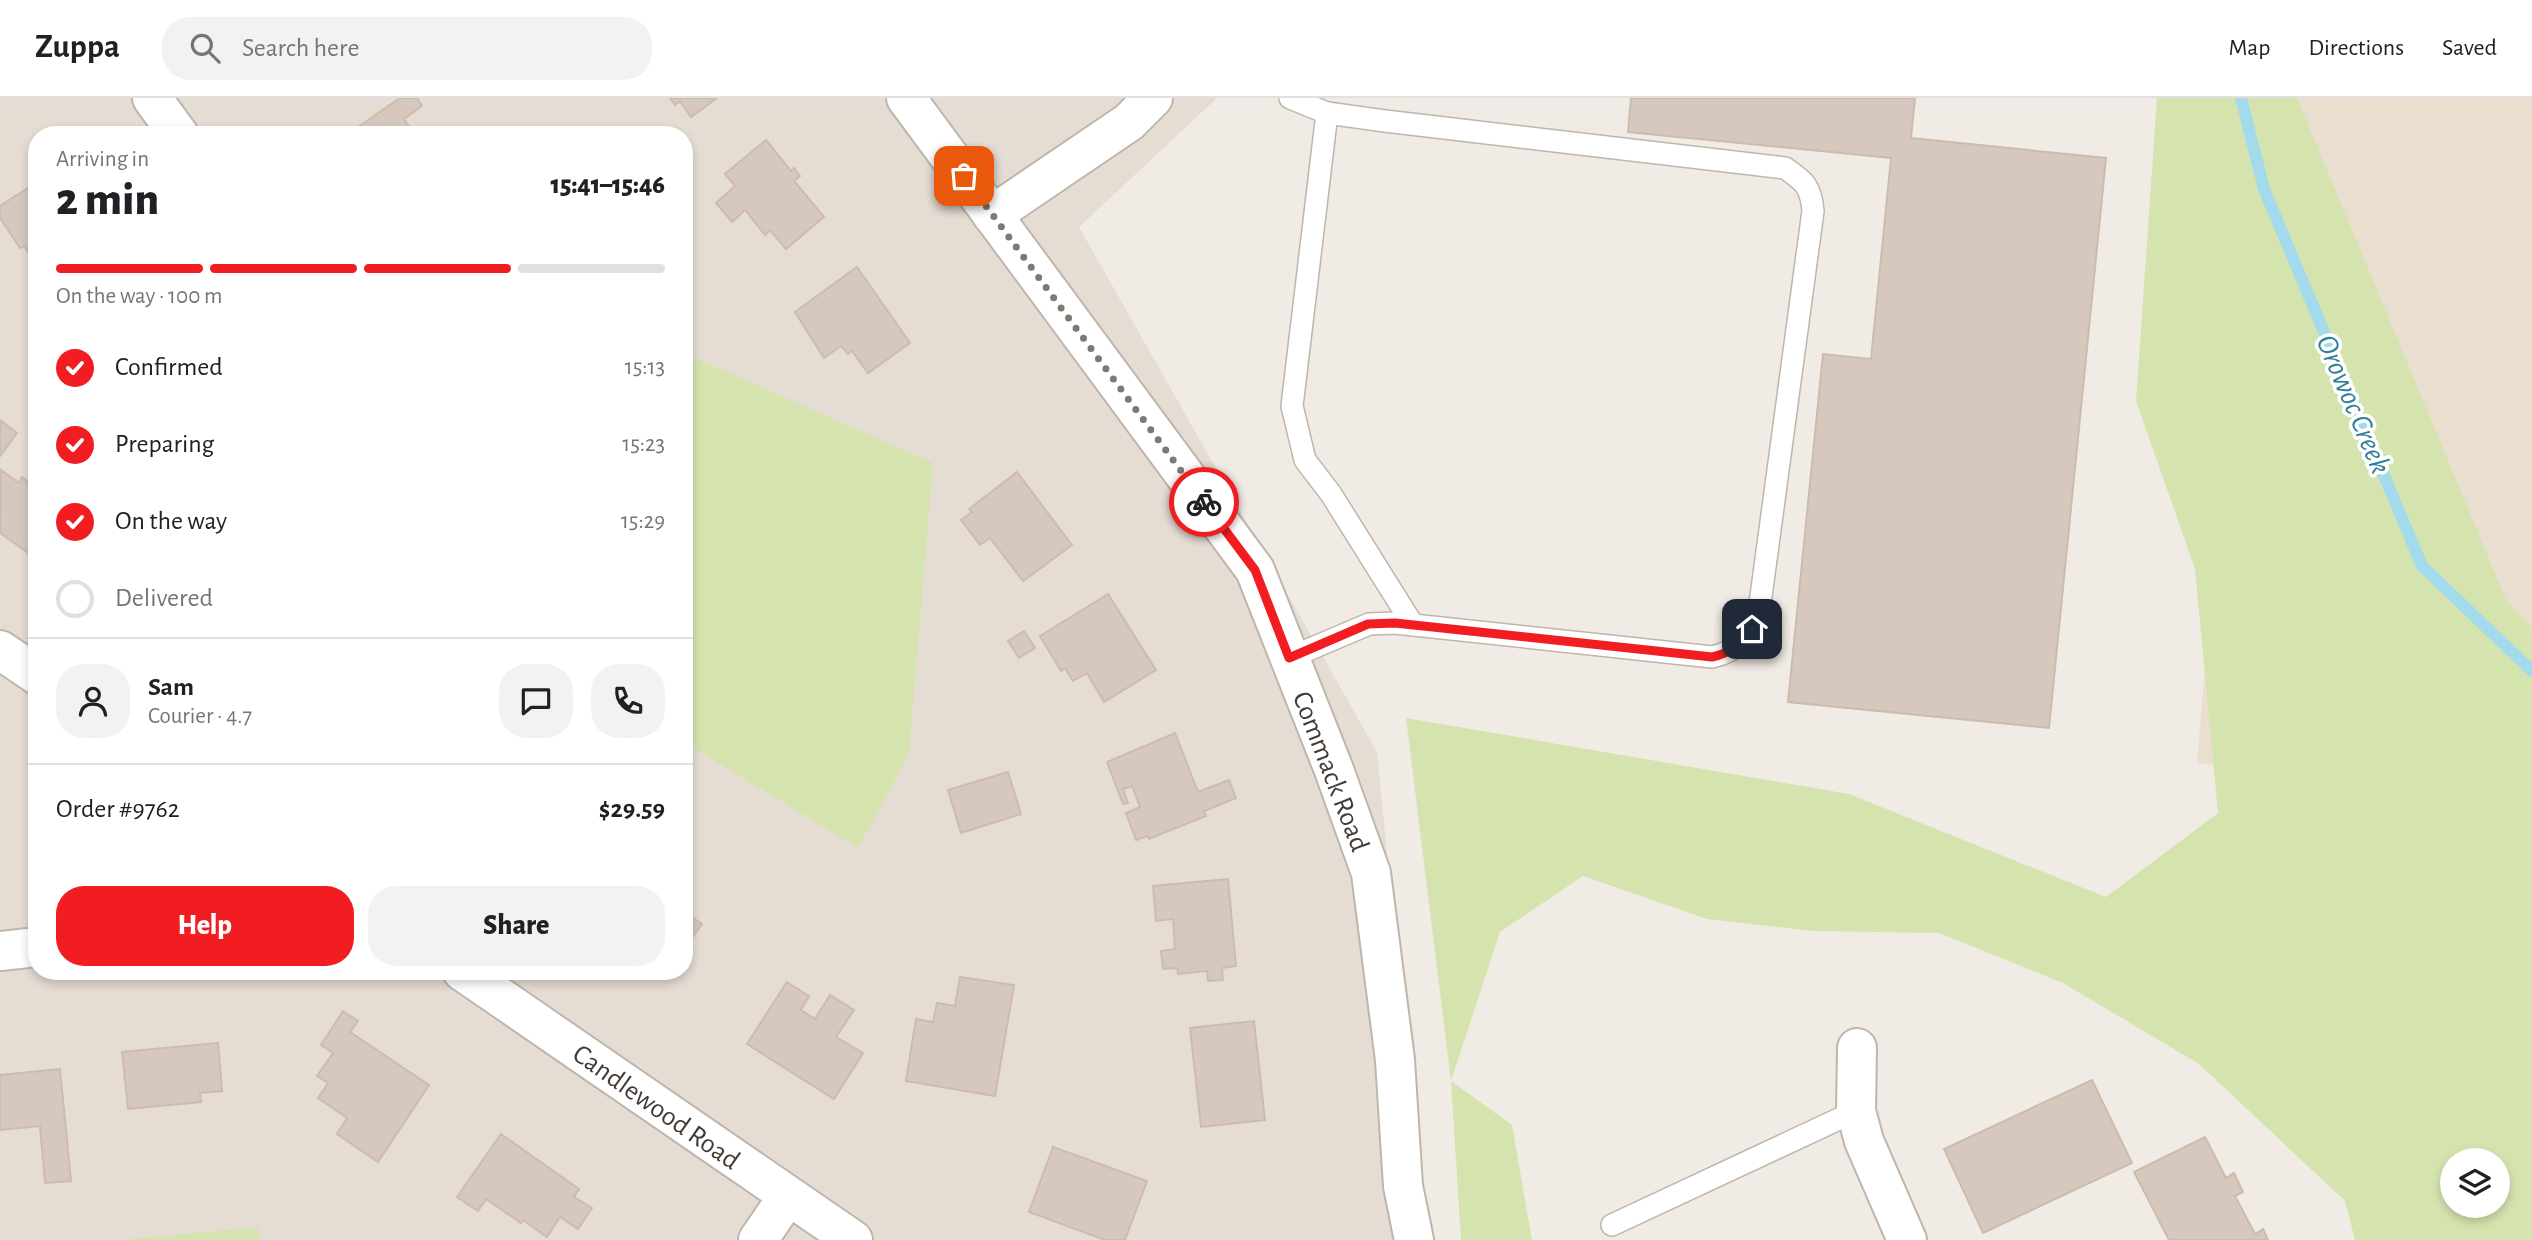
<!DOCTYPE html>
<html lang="en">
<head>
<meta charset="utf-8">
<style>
  body { margin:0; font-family:"Alegreya Sans",sans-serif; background:#f2f2f2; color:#202124; height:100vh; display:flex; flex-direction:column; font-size:26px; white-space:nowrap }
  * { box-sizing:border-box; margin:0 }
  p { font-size:23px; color:#757577 }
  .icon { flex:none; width:38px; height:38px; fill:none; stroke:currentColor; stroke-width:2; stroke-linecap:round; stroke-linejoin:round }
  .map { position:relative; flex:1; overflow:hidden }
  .sheet { position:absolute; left:28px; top:28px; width:665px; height:854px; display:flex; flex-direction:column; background:#fff; border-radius:28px; box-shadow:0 4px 10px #0003 }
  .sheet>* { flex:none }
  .controls { position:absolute; left:2440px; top:1050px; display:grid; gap:14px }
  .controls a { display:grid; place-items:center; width:70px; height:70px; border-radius:50%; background:#fff; box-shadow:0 4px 10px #0003; font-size:35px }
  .pin { position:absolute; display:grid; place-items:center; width:60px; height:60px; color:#fff; margin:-30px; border-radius:14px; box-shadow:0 4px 10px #0006 }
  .courier { position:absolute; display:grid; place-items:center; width:70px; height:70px; margin:-35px; border:5px solid #f11d20; border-radius:50%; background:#fff; color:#222; box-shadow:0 2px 9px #0007 }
  .headline em { font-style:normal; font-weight:800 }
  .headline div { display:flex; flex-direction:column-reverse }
  .headline { display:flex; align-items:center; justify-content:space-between; height:119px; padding:0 28px }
  h1 { font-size:46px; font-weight:800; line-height:52px }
  .bar { display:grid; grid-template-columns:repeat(4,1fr); gap:10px 7px; align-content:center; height:84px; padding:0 28px }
  .bar i { height:9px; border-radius:5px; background:#e0e0e0 }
  .bar .on { background:#f11d20 }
  .bar p { grid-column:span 4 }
  .line { display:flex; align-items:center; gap:18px; padding:0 28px; border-top:2px solid #e0e0e0 }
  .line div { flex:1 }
  .round { display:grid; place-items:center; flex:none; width:74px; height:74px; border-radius:28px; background:#f2f2f2 }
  ol { padding:0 28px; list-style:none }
  li { display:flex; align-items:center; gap:21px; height:77px }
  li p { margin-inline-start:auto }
  li .icon { padding:7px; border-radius:50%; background:#f11d20; color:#fff; stroke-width:4 }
  li:last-child { color:#757577 }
  li i { width:38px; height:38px; border:4px solid #e0e0e0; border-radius:50% }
  .button { display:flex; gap:14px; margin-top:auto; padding:14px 28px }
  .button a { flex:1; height:80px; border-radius:28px; background:#f11d20; color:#fff; font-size:28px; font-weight:800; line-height:80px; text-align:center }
  .button a+a { background:#f2f2f2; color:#202124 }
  header { display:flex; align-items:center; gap:42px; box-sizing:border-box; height:98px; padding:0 35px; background:#fff; border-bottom:2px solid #e0e0e0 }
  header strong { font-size:33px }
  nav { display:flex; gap:38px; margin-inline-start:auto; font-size:24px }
  .search { width:490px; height:63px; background:#f2f2f2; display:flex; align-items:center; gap:18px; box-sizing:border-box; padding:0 24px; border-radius:28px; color:#757577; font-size:26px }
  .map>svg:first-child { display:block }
</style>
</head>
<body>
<header>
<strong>Zuppa</strong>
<div class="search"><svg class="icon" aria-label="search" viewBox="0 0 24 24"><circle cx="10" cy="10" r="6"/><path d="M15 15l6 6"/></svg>Search here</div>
<nav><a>Map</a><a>Directions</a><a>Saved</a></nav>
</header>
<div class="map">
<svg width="2532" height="1142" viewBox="0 0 2532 1142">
  <rect width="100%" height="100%" fill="#f1ebe5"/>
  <path fill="#e5dcd3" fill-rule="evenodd" d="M0 0H1217L1079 129 1377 654 1425 1142H0ZM37 37H684V873H37Z"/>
  <polygon fill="#eadecf" points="2254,0 2532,0 2532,700 2197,665"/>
  <g fill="#d5e4af" fill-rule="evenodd">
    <path d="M2157 0H2297L2507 504 2532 529V1142H2355L2345 1103 2199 966 2063 885 1939 835 1812 833 1707 821 1583 778 1500 834 1451 983 1512 1027 1532 1142H1461L1451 983 1406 620 1849 696 2106 799 2218 715 2195 471 2136 303ZM2497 1062V1108H2452V1062Z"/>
    <polygon points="684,255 933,365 909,656 858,750 684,644"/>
    <polygon points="258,1129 260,1142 122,1142"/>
  </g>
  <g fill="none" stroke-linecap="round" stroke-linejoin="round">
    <polyline stroke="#a3daec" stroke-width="12" points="2241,0 2264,91 2422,468 2532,573"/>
  </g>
  <g fill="#d6c8be" stroke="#cdbcae" stroke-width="2">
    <polygon points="400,0 417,0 422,8 404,21 415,37 348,36"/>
    <polygon points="670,0 717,0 691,19 680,3 675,7"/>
    <polygon points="1631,0 1915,0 1911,40 2106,60 2049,630 1788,604 1823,256 1871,261 1891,60 1628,34"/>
    <polygon points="766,42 791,73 794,70 800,78 794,83 824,119 786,151 770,132 765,137 745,112 732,124 716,105 735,88 725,76"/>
    <polygon points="37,84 37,167 24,148 20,150 0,120 0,108"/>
    <polygon points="857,169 910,245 868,275 852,253 848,256 841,248 824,260 795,214"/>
    <polygon points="0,322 17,335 0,358"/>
    <polygon points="1,372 19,385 22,379 37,391 37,461 0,435"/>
    <polygon points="1017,374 1072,447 1023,483 990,440 980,447 961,422 972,414 969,411"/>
    <polygon points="1108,496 1156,572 1104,604 1087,575 1073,583 1065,570 1061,573 1040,538"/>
    <polygon points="1024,533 1035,550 1019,560 1008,543"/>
    <polygon points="1175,635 1198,694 1229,682 1236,700 1204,713 1206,718 1149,741 1148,738 1136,742 1126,715 1140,709 1132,688 1123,691 1128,705 1123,706 1107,664"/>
    <polygon points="1008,674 1021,716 961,735 948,692"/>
    <polygon points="1228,781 1236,868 1222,870 1223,882 1208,883 1207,873 1178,876 1177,870 1163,871 1161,853 1175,851 1173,821 1156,823 1153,788"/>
    <polygon points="684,814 702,826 684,851"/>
    <polygon points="960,879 1014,887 995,998 906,983 916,921 933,924 937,905 955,908"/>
    <polygon points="787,884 809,898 801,912 815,921 830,897 854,912 836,939 863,955 834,1001 747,946"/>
    <polygon points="343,913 358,923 350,934 429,987 378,1064 337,1036 347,1020 318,1000 328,985 317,978 333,955 321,947"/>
    <polygon points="1254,923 1265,1022 1201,1029 1190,930"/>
    <polygon points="218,945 222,993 200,995 201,1004 128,1011 122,954"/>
    <polygon points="60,971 71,1083 45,1085 40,1028 0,1032 0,977"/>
    <polygon points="2092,982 2132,1065 1983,1135 1944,1051"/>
    <polygon points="501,1036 579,1091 574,1099 592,1110 578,1131 560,1119 547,1139 523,1122 521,1125 486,1101 478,1113 457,1099"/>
    <polygon points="2205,1039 2226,1080 2234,1075 2243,1094 2235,1098 2255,1136 2263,1131 2268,1142 2169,1142 2134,1074"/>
    <polygon points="1053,1049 1147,1083 1125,1142 1105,1142 1029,1114"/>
  </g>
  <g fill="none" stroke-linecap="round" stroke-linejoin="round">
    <defs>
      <g id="service">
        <polyline points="1327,15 1292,308 1305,362 1331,396 1413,527"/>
        <path d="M1289 560 1369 526 1395 525 1712 559C1739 553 1749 539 1759 513L1813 113C1811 88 1804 83 1785 70L1385 23 1327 15 1290 0"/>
        <polyline points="1612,1127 1856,1013"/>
      </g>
      <g id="minor">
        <polyline points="152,0 179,37"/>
        <polyline points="992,117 1129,24 1153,0"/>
        <polyline points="0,853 37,849"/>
        <polyline points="1857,950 1856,1013 1864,1043 1907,1142"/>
        <polyline points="758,1142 788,1098"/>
      </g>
      <g id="tertiary">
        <polyline points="906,0 1255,472 1334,672 1371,775 1395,962 1403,1088 1414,1142"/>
        <polyline points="0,552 37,577"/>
        <polyline points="462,873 853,1142"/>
      </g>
    </defs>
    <use href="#service" stroke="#bfb5ab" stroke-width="24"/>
    <use href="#minor" stroke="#bfb5ab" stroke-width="42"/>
    <use href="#tertiary" stroke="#bfb5ab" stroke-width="42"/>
    <use href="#service" stroke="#fff" stroke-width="21"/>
    <use href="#minor" stroke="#fff" stroke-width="38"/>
    <use href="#tertiary" stroke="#fff" stroke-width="38"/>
  </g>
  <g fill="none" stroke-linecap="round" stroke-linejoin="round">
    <polyline stroke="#807973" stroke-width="7" stroke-dasharray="0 12.6" points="964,78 1204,404"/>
    <path stroke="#f11d20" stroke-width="9" d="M1204 404 1255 472 1289 560 1368 526 1395 525 1712 559C1731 555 1740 546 1752 531"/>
  </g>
  <g text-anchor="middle" stroke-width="7" stroke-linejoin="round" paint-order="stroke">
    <g font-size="28" fill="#433b35" stroke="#fff">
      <text transform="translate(1332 673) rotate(69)" y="10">Commack Road</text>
      <text transform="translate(657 1008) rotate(35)" y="10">Candlewood Road</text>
    </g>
    <g font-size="30" font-style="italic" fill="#307f9b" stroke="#fff">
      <text transform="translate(2354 306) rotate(67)" y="10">Orowoc Creek</text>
    </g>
  </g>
</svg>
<div class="controls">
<a><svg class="icon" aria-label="layers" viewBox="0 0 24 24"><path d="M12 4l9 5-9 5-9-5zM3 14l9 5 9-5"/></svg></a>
</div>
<div class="pin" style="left:964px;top:78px;background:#ea580c"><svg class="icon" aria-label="bag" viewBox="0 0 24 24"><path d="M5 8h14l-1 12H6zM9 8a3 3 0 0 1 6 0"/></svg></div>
<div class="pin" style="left:1752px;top:531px;background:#1f2937"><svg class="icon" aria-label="home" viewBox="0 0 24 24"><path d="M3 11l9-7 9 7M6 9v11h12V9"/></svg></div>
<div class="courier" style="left:1204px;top:404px"><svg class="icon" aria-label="bike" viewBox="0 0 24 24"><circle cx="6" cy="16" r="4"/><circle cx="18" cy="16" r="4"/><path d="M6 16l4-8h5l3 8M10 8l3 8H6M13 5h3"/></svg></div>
<section class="sheet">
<div class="headline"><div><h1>2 min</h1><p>Arriving in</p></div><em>15:41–15:46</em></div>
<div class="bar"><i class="on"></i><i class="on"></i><i class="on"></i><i></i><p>On the way · 100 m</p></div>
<ol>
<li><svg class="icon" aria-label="check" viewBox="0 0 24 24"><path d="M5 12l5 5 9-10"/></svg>Confirmed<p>15:13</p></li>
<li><svg class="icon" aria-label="check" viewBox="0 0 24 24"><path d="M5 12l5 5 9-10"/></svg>Preparing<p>15:23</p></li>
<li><svg class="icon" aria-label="check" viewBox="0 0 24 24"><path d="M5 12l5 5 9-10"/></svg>On the way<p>15:29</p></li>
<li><i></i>Delivered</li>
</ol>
<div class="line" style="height:126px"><a class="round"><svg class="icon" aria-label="person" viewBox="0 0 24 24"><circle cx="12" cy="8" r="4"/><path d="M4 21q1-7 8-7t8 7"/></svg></a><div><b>Sam</b><p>Courier · 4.7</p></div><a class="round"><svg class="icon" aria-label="chat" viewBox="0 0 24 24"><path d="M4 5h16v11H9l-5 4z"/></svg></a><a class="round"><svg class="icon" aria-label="phone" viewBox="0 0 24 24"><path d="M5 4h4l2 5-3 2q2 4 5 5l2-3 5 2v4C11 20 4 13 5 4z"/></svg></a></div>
<div class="line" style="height:91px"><div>Order #9762</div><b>$29.59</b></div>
<div class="button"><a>Help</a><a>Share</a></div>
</section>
</div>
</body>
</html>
